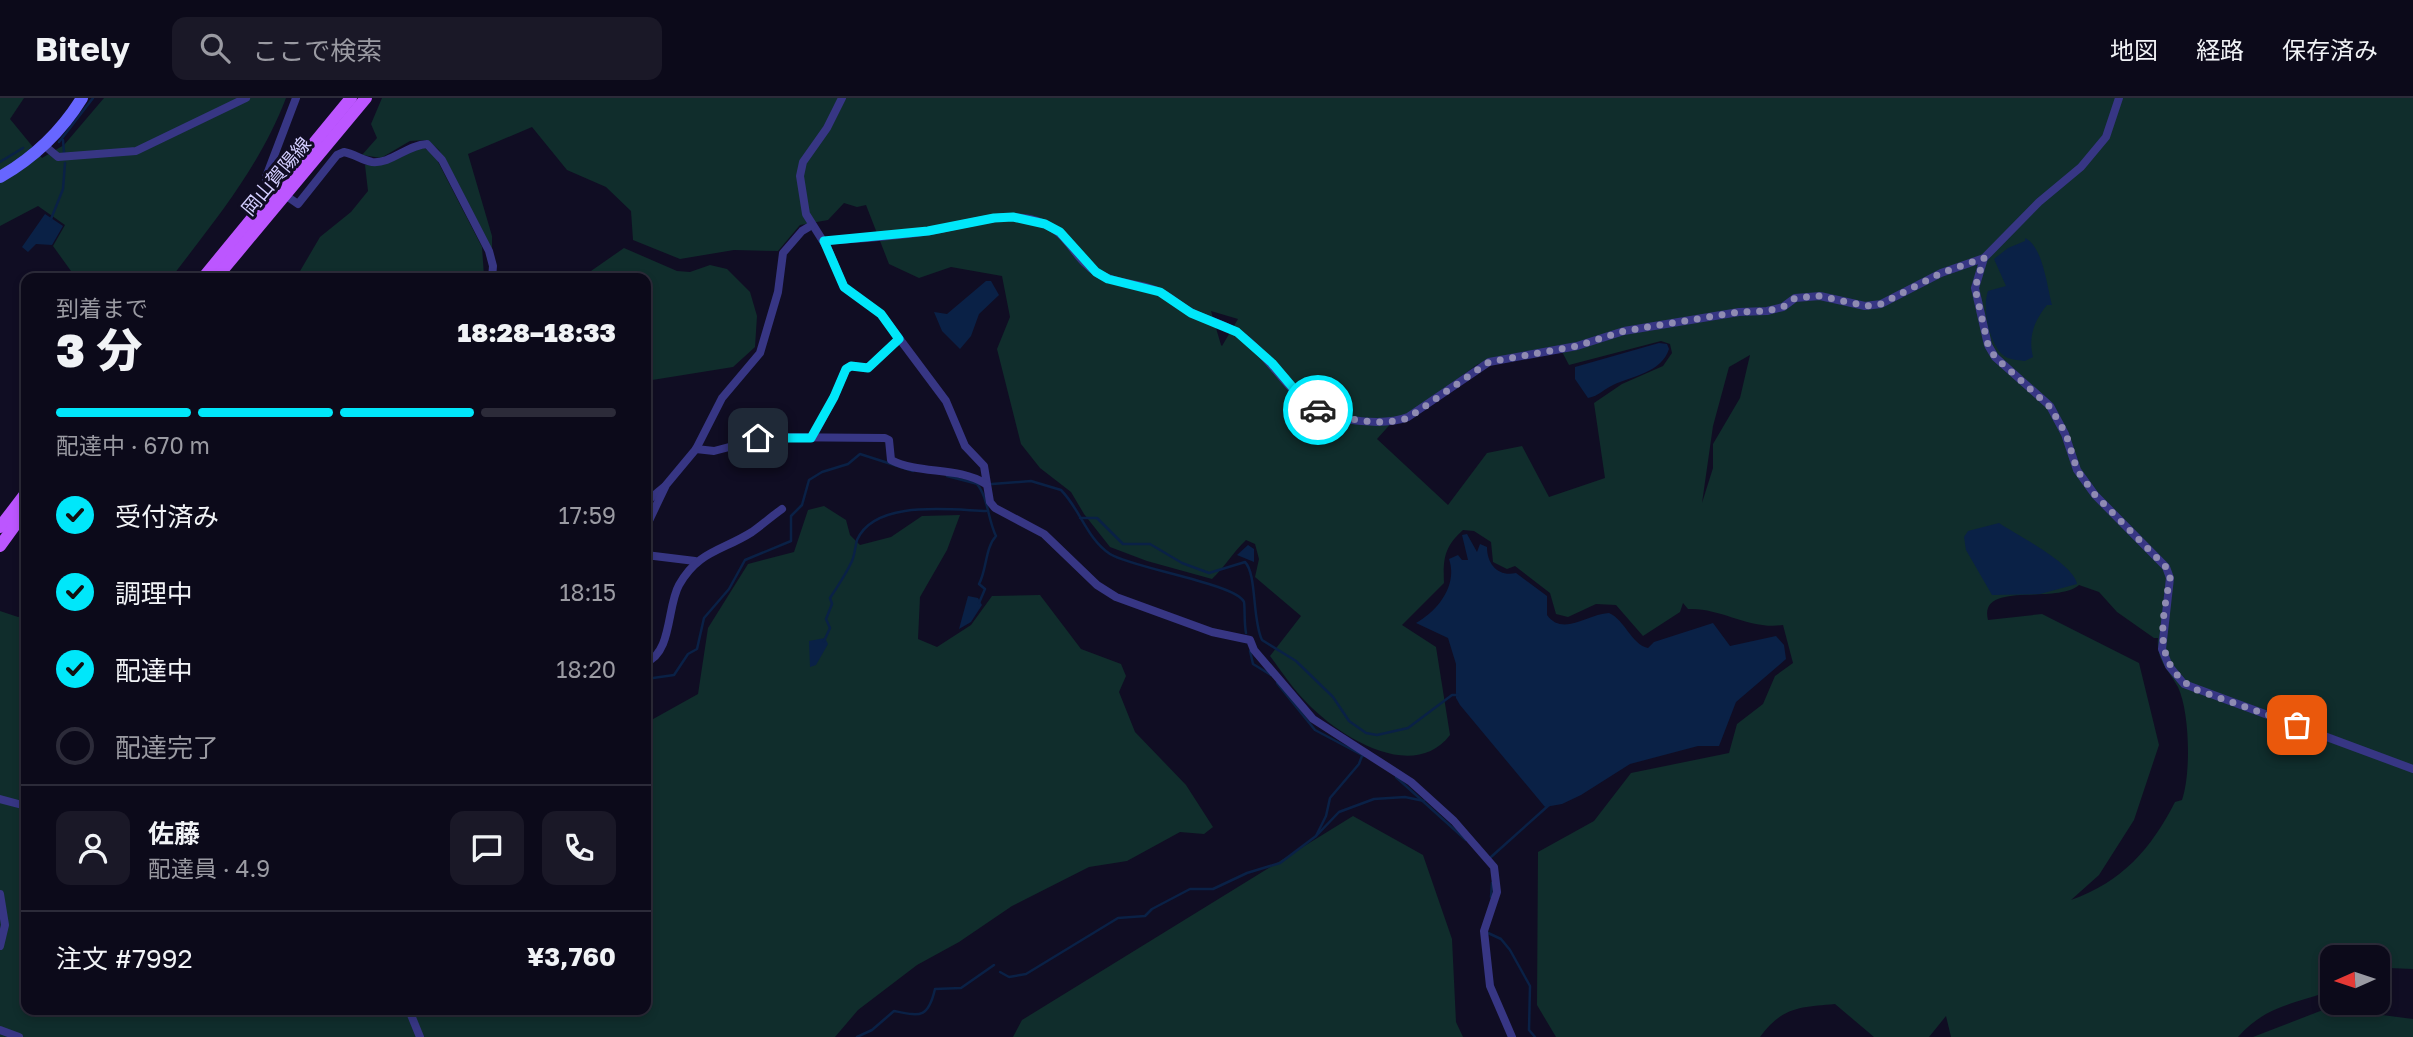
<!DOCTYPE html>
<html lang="ja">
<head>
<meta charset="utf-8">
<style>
  body { margin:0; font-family:"Golos Text","Noto Sans JP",sans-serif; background:#1a1827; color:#f1f3f6; height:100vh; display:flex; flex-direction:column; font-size:26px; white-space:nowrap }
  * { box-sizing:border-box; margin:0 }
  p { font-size:23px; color:#9a9aa2 }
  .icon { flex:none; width:38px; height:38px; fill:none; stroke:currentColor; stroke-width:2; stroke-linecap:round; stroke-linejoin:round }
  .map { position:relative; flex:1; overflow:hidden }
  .panel { position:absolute; left:21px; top:175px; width:630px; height:742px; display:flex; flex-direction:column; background:#0c0a1a; border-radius:14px; box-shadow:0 4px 10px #0003,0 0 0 2px #2c2b39 }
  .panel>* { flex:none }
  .needle { width:46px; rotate:267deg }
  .buttons { position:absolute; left:2320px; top:847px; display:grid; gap:14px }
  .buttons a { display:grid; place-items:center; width:70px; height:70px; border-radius:14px; background:#0c0a1a; box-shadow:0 4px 10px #0003,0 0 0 2px #2c2b39; font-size:35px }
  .pin { position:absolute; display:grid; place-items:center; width:60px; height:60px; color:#fff; margin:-30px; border-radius:14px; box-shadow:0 4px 10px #0006 }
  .courier { position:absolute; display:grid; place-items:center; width:70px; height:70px; margin:-35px; border:5px solid #00e7fa; border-radius:50%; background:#fff; color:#222; box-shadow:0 2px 9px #0007 }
  .head em { font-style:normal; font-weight:800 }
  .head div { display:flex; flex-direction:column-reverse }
  .head { display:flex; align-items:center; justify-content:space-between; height:119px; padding:0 35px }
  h1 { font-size:46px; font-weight:800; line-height:52px }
  .bar { display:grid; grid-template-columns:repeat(4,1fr); gap:10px 7px; align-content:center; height:84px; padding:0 35px }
  .bar i { height:9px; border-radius:5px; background:#2c2b39 }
  .bar .on { background:#00e7fa }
  .bar p { grid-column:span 4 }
  .line { display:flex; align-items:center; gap:18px; padding:0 35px; border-top:2px solid #2c2b39 }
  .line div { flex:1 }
  .round { display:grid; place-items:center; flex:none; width:74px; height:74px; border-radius:14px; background:#1a1827 }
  ol { padding:0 35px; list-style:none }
  li { display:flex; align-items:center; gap:21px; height:77px }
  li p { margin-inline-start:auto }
  li .icon { padding:7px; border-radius:50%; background:#00e7fa; color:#111; stroke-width:4 }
  li:last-child { color:#9a9aa2 }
  li i { width:38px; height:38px; border:4px solid #2c2b39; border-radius:50% }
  header { display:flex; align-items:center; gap:42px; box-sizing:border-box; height:98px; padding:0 35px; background:#0c0a1a; border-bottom:2px solid #2c2b39 }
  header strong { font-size:33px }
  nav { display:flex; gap:38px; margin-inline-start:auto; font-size:24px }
  .search { width:490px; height:63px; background:#1a1827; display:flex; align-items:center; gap:18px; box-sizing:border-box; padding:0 24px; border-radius:14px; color:#9a9aa2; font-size:26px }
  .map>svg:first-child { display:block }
</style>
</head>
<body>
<header>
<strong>Bitely</strong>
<div class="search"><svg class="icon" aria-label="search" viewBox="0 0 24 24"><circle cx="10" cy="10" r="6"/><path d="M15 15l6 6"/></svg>ここで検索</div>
<nav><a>地図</a><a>経路</a><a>保存済み</a></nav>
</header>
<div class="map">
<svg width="2413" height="939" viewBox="0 0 2413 939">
  <rect width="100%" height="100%" fill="#100d23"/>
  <g fill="#102d2c" fill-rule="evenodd">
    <path d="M0 0H24L10 21 42 60 64 47 104 0H286C259 70 216 121 171 180H76L53 148 65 127 38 108 0 128Z"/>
    <path d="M382 0H2413V871L2389 870 2378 873V859H2333V892C2295 906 2266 907 2238 939H1951L1946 918 1929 939H1874L1835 906C1800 909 1782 909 1760 939H1556L1537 907 1538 754 1594 723 1631 675 1729 655 1737 626 1763 606 1775 578 1793 565 1783 527C1749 532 1720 509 1688 511L1683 505 1680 514 1643 538 1616 507 1596 506 1568 519 1556 516 1550 495 1515 468 1507 471 1493 464 1491 444 1474 433 1463 432C1444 449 1443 461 1444 485L1402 527 1436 549 1450 637C1413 685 1340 639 1307 605 1293 591 1282 574 1270 558L1301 518 1255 479 1259 461 1255 446 1246 442C1233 454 1225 469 1212 481L1147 463 1110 449 1084 416 1071 394 1040 370 1021 346 997 251 1010 219 1002 178 951 169 919 180 889 166 866 107 857 109 844 105 828 122 800 127 778 153 734 152 680 161 633 142 631 113 606 89 567 72 532 29 468 56 492 138V153L439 52 427 42 410 43 381 60 362 57 377 40 371 26ZM1211 213 1238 221 1222 248 1221 247ZM1661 243 1670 246 1672 255 1663 268 1622 286 1594 305 1605 380 1549 399 1522 348 1487 355 1448 407 1377 341 1394 322 1408 317 1478 266 1559 248 1569 267ZM1750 257 1740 300 1713 346V370L1702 405 1713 328 1729 269ZM2079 487 2099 494 2117 514 2154 540H2158C2156 562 2168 571 2178 589 2190 615 2191 676 2182 702L2175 704C2151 751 2122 784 2071 802L2099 777 2134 722 2159 647 2139 565 2042 516 1988 522C1978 482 2056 507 2079 487Z"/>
    <path d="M424 50 434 56 482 149 484 178 296 180 320 139 351 114 368 93 365 67C394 68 399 53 424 50Z"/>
    <polygon points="624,150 677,173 690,174 710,167 727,171 750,194 757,218 755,249 733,269 646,283 646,180 581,180"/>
    <polygon points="824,408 846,422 850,437 860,447 891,439 922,418 960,417 947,452 920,499 918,541 937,549 971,527 992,498 1040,497 1081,551 1121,566 1126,578 1119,594 1135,634 1186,687 1213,729 1204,736 1180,734 1127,763 1089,769 1012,808 959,844 917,867 858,912 835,939 0,939 0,513 18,519 26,517 26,912 646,912 646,625 698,596 708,530 748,466 794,454 808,412"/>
    <polygon points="1353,718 1423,757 1452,841 1456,924 1463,939 1013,939 1022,922"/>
    <polygon points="2328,910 2413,921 2413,939 2253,939"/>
  </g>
  <g fill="#0a2146">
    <polygon points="45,116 63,128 52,147 36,146 28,154 22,149"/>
    <path d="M2025 140C2043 148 2047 189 2052 207H2047C2034 223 2028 239 2033 259L2025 263C2018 262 2009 262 2003 257 1989 245 1982 209 1988 193L2006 188 1994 161 2008 150 2025 143Z"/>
    <polygon points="986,183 991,183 999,197 979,216 971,238 960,251 942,233 934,214 947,216"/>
    <path d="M1659 245 1667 246 1669 251C1662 274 1633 278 1613 287 1604 291 1599 298 1588 300L1575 281V269Z"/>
    <path d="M1999 425C2017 437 2074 466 2077 486L2040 496 1992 497 1966 452 1964 439 1968 433Z"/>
    <path d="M1467 436 1477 454 1480 446 1487 449C1487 467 1499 479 1516 475L1547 498V517C1563 539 1587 516 1609 515 1625 522 1631 546 1648 550L1654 544 1713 525 1730 548 1776 538 1784 547 1786 561 1736 604 1719 648H1698L1630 666 1581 697 1562 706 1545 709 1460 607 1456 600V566L1448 540 1416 525C1438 513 1458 487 1449 461L1458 457 1462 462H1468L1462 437Z"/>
    <polygon points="1248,447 1254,451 1254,464 1237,457"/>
    <polygon points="968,498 978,500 982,507 971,524 959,531"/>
    <polygon points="825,540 828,546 816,567 810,569 809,543"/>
  </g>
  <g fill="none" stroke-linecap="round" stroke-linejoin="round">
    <g stroke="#0a2146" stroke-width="2.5">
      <polyline points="63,42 64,55"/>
      <polyline points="59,44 93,0"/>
      <polyline points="0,64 23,50"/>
      <polyline points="51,121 63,91 65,65"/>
      <polyline points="947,378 978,386"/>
      <path d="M977 386C988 399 988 422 996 438 985 450 987 471 979 486L985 491 979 505"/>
      <path d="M992 386 1031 383 1061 392C1080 411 1087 441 1110 456 1132 470 1237 486 1244 504 1245 508 1244 526 1246 535"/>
      <path d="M1080 420H1097L1123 446H1150L1182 465 1209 475 1245 464C1257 476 1252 522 1262 542L1296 563 1333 599 1349 623 1366 635 1377 637 1408 630 1452 597H1458"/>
      <path d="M824 543 830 530 826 521 832 506 830 500C838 488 846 476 852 463 855 456 855 449 857 442 875 401 951 412 986 413"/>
      <polyline points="1250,553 1253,566 1271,577"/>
      <polyline points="646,581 674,577 688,556 697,551 704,520 729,491 745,462 791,443 791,418 802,407 809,382 822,374 848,366 860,356 913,373"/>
      <polyline points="1277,585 1315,632 1364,658"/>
      <polyline points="1396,679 1466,742"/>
      <polyline points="646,686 646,689"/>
      <polyline points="1316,738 1339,714 1374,701 1405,699 1424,703"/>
      <polyline points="1491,759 1549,707"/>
      <polyline points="1491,799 1492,785"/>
      <polyline points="1486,834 1501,841 1510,852 1530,888 1529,932 1535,939"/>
      <polyline points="1000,874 1009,879 1026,876 1118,820 1145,818 1152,811 1190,791 1213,791 1247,775 1280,765 1316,738 1326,718 1330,700 1359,666 1362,658"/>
      <path d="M857 939 872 932 894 913C920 918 928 921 935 891L961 890 994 867"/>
    </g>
    <g stroke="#373684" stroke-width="8">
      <polyline points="842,0 827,30 803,64 800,78 806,116 828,151 844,189 881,216 946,303 965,348 984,368 990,404 995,410 1044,436 1097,487 1116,499 1212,534 1250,542 1254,552 1313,621 1411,684 1454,723 1494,769 1497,794 1484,833 1490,888 1512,939"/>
      <polyline points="2119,0 2106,39 2081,69 2039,104 1984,160 1975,190 1988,247 1995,259 2050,308 2065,336 2077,372 2095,397 2166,469 2170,480 2162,551 2169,568 2184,586 2413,671"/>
      <polyline points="45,48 58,59 136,53 246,0"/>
      <path d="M285 97 298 106 337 57 344 54C354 56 362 62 372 64 391 66 407 47 427 46L442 62 489 153 493 168 492 180"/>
      <polyline points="268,101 266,79 296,0"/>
      <path d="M824 143C859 140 895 139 930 133 962 128 997 114 1030 121 1072 131 1069 159 1099 176 1116 186 1137 185 1155 192 1168 196 1179 208 1191 214 1206 222 1225 226 1239 236 1269 256 1285 292 1315 310 1338 324 1385 328 1408 319L1489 264 1577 248 1624 233 1739 214 1767 213 1783 209 1795 200 1820 198 1865 208 1881 206 1941 175 1984 160"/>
      <polyline points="812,340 834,299 846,271 851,268 868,270 899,241"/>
      <path d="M696 351 714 353 767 339 885 340 889 342 891 362C920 377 957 368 986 386"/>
      <polyline points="646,404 664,389"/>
      <polyline points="646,429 666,387 696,351 722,300 760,255 778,194 783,155 802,133 812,127"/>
      <polyline points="646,457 695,463"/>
      <path d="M646 564C672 555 667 508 679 487 698 453 722 453 752 434 762 427 772 418 782 411"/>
      <polyline points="0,701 26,708"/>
      <polyline points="0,796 5,827 0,848"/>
      <polyline points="409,912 420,939"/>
      <polyline points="0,932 19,939"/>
    </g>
    <path stroke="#6766ff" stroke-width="12" d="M0 79C35 59 61 34 82 0"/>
    <g stroke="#bc56ff" stroke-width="12">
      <polyline points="203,180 351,0"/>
      <polyline points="216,180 366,0"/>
      <polyline points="0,429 26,395"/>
      <polyline points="0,448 26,412"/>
    </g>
  </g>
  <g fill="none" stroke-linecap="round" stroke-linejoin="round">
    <path stroke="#8f8bb2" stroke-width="7" stroke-dasharray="0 12.6" d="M1318 312C1344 321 1382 329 1408 320L1489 264 1577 248 1624 233 1739 214 1767 213 1783 209 1795 200 1820 198 1866 208 1881 206 1941 175 1984 160 1975 190 1988 247 1995 259 2050 309 2066 336 2077 372 2095 397 2166 469 2170 480C2162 523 2151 568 2197 592L2297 627"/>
    <polyline stroke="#00e7fa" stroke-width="9" points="758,340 811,340 834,299 846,271 851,268 868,270 899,241 881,216 844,189 824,143 928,133 994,120 1013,119 1045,126 1060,134 1096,174 1108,181 1160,194 1191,215 1237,234 1272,265 1300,298 1318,312"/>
  </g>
  <g text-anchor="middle" stroke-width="6" stroke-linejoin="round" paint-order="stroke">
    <g font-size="19" fill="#d4cfff" stroke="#100d23">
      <text transform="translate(276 78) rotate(-50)" y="7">岡山賀陽線</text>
    </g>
  </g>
</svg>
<div class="buttons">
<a><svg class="needle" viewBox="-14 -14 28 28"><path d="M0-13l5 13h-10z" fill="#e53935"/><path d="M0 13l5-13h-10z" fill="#9a9aa2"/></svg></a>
</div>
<div class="pin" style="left:2297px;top:627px;background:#ea580c"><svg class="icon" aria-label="bag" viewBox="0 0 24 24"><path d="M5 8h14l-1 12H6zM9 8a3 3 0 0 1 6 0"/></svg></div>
<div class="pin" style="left:758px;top:340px;background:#1f2937"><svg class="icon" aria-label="home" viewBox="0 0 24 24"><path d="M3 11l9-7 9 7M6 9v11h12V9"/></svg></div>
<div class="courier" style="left:1318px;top:312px"><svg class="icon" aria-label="car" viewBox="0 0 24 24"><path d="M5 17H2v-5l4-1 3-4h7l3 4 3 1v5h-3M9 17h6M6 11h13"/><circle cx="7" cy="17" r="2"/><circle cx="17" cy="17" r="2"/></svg></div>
<section class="panel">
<div class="head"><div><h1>3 分</h1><p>到着まで</p></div><em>18:28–18:33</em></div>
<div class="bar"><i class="on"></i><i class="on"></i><i class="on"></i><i></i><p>配達中 · 670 m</p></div>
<ol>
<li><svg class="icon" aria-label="check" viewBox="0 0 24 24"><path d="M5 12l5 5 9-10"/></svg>受付済み<p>17:59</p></li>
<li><svg class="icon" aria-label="check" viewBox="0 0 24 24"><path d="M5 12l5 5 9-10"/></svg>調理中<p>18:15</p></li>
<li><svg class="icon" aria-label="check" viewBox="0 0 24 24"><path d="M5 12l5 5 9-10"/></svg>配達中<p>18:20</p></li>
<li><i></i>配達完了</li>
</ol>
<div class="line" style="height:126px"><a class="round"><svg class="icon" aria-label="person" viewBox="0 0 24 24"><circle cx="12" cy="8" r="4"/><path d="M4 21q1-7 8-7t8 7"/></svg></a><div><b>佐藤</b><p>配達員 · 4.9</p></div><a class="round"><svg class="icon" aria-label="chat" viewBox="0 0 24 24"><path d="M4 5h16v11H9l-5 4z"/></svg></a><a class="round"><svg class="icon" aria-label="phone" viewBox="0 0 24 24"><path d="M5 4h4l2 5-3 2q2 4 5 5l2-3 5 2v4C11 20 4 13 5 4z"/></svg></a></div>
<div class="line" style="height:91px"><div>注文 #7992</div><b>¥3,760</b></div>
</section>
</div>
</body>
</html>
